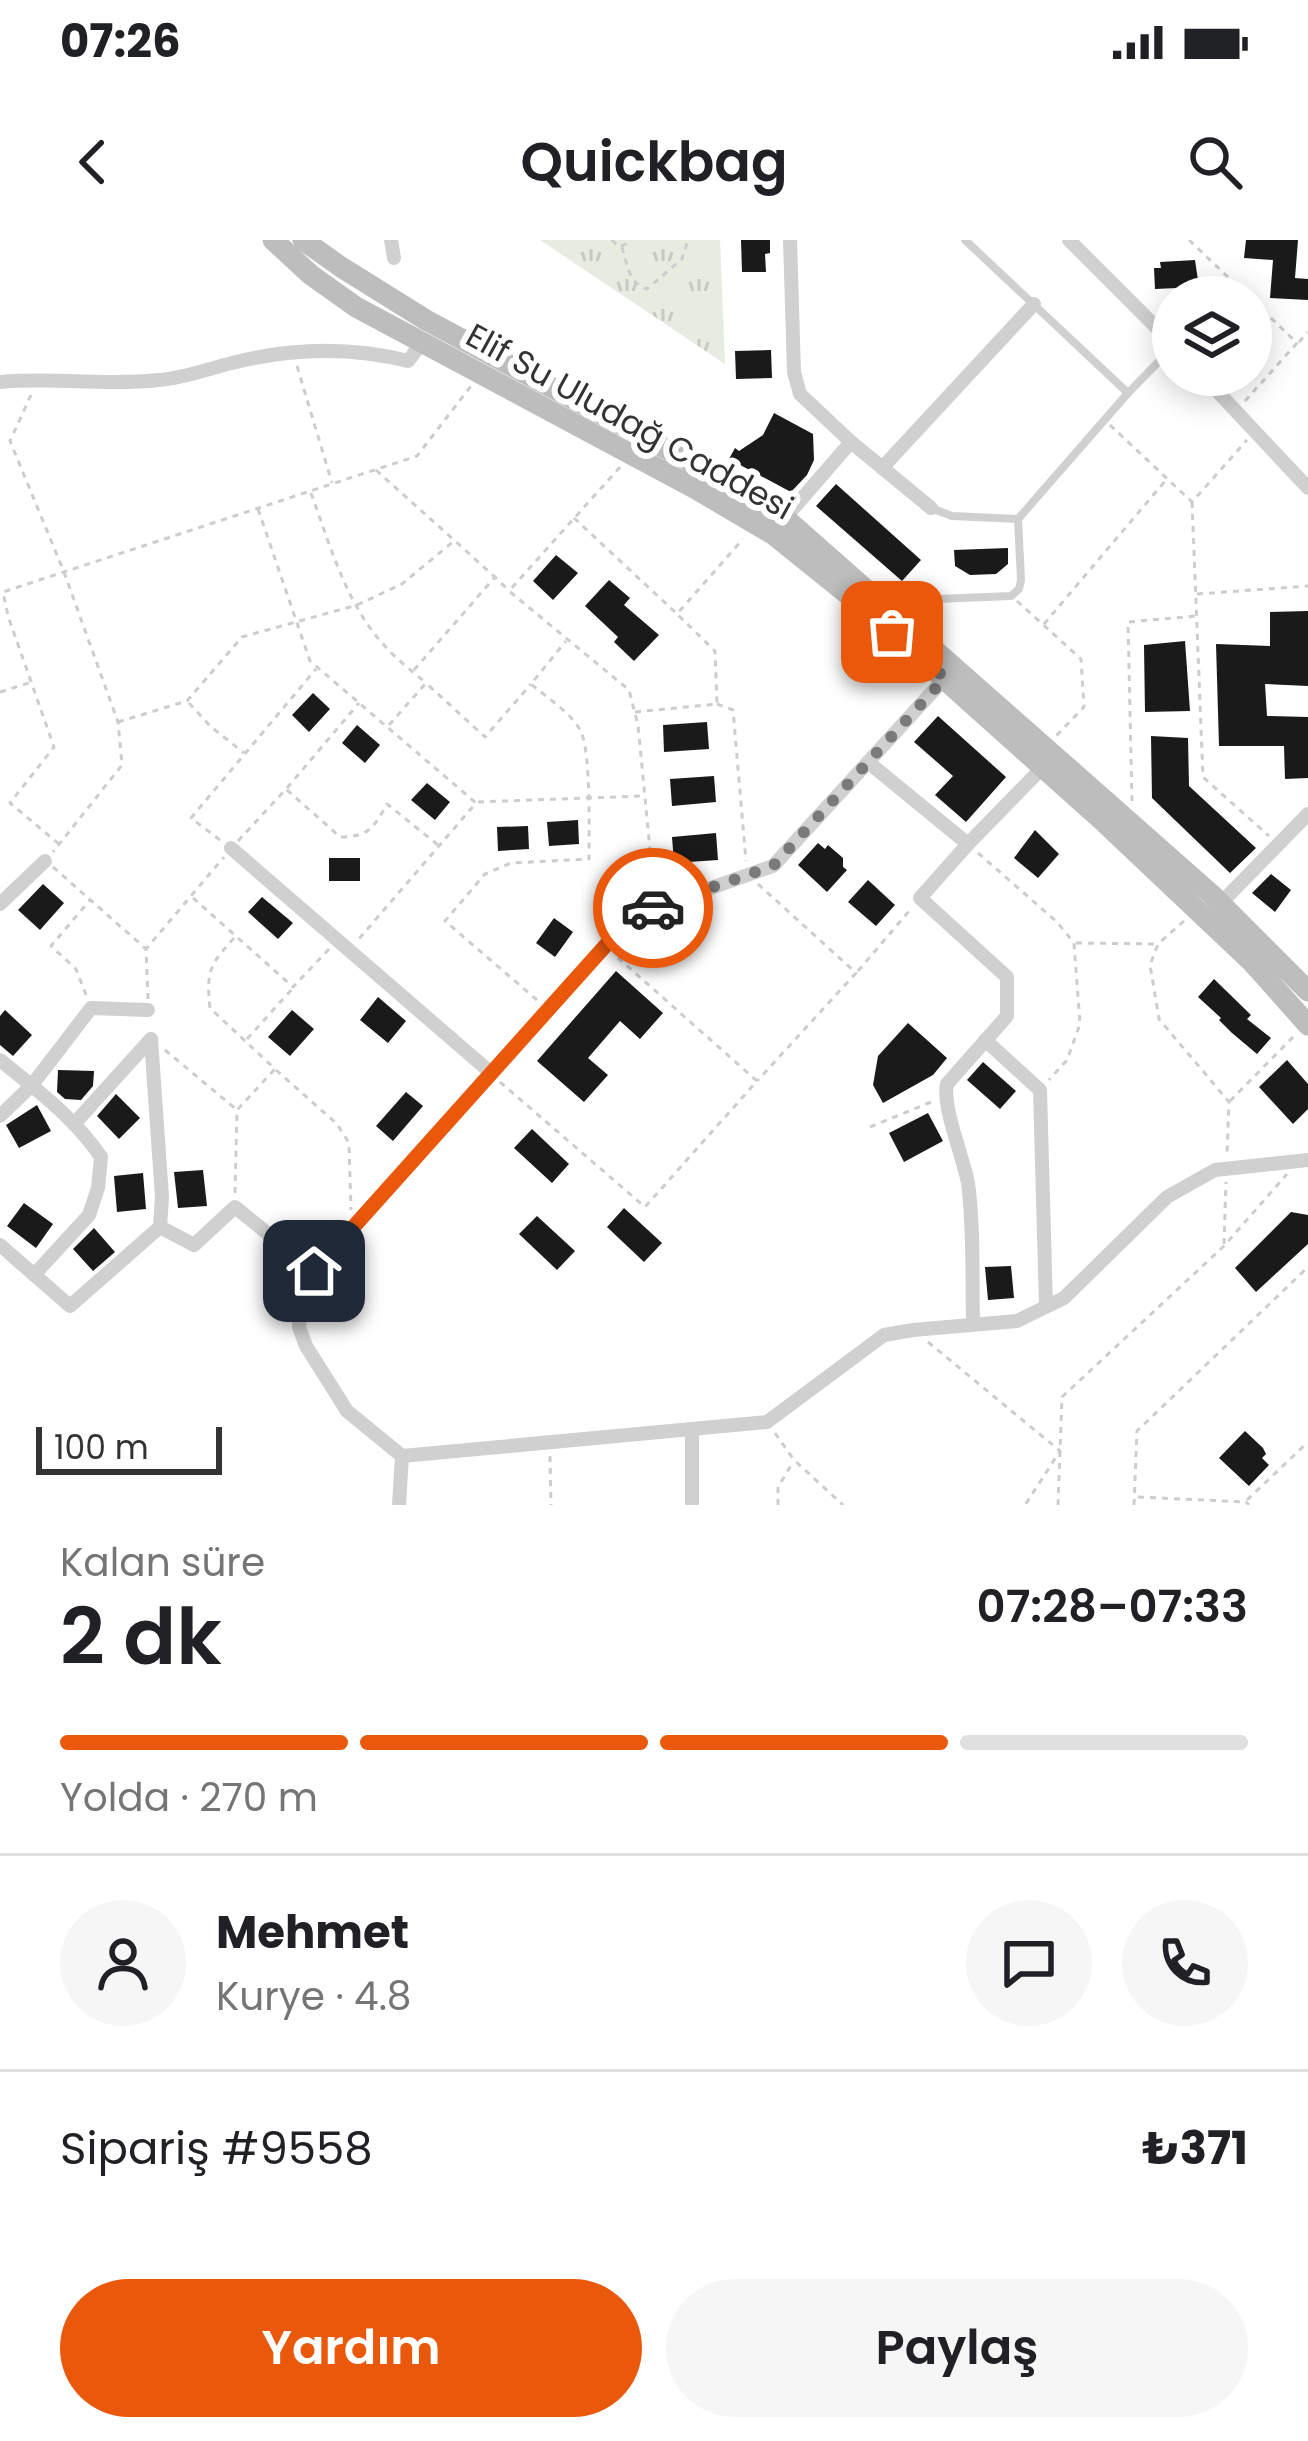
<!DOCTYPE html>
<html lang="tr">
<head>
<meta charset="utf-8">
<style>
  body { margin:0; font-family:Poppins,sans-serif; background:#f6f6f6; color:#202124; height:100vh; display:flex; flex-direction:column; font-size:45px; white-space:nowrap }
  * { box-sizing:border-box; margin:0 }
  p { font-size:39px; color:#757577 }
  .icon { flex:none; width:66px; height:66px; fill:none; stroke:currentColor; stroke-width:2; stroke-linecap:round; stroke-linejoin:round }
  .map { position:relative; height:1265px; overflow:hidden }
  .details { display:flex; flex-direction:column; background:#fff; flex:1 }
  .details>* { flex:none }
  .buttons { position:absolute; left:1152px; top:36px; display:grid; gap:24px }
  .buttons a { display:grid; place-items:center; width:120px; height:120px; border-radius:50%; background:#fff; box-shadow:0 6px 30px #0003; font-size:60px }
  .scale { position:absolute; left:36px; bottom:30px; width:186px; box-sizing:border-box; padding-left:12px; border:6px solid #333; border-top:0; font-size:33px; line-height:42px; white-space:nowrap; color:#333; -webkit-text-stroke:9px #fff; paint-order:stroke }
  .pin { position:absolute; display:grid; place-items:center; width:102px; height:102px; color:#fff; margin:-51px; border-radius:24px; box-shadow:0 6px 18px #0006 }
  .courier { position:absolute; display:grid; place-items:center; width:120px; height:120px; margin:-60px; border:9px solid #ea580c; border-radius:50%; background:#fff; color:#222; box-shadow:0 3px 15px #0007 }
  .head em { font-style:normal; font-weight:600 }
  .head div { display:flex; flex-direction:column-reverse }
  .head { display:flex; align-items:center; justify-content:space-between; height:204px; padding:0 60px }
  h1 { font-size:78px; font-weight:600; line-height:90px }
  .bar { display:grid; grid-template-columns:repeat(4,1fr); gap:18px 12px; align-content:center; height:144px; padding:0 60px }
  .bar i { height:15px; border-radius:9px; background:#e0e0e0 }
  .bar .on { background:#ea580c }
  .bar p { grid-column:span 4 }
  .line { display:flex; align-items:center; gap:30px; padding:0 60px; border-top:3px solid #e0e0e0 }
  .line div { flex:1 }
  .round { display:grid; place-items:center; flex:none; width:126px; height:126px; border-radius:63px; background:#f6f6f6 }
  .button { display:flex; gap:24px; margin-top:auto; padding:24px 60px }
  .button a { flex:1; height:138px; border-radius:72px; background:#ea580c; color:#fff; font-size:48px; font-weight:600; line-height:138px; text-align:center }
  .button a+a { background:#f6f6f6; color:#202124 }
  .status { display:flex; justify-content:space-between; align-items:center; height:84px; padding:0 60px; background:#fff; direction:ltr }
  .status svg { height:33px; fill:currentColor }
  header { display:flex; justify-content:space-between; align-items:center; height:156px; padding:0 60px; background:#fff; font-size:54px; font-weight:600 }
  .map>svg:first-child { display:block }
</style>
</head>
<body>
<div class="status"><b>07:26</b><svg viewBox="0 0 49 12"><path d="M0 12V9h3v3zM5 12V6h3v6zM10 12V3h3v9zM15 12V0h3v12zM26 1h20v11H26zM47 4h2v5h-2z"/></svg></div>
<header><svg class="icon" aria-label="back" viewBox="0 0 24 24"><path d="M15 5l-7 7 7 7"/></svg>Quickbag<svg class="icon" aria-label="search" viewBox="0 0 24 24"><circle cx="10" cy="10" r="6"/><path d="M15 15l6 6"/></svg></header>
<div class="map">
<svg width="1308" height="1265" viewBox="0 0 1308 1265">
  <defs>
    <pattern id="grass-tufts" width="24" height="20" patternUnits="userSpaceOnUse" patternTransform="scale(3)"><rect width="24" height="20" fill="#e6ecdf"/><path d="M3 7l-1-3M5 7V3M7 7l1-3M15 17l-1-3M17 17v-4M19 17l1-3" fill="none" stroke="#c6cbc0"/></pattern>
  </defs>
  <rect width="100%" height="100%" fill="#fff"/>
  <polygon fill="url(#grass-tufts)" points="540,0 720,0 725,124"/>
  <g fill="#1a1a1a">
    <polygon points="741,0 770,0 770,13 765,14 766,32 742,32"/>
    <polygon points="1246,0 1298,0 1295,38 1308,39 1308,60 1270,58 1273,20 1244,18"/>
    <polygon points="1195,20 1199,47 1155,49 1154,28 1161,28 1160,22"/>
    <polygon points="771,110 772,138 736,139 735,111"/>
    <polygon points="774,173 813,194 814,220 807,235 791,252 729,219 735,208 739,211 763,195"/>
    <polygon points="836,244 921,320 902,341 816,266"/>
    <polygon points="1008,308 1008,324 996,334 970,335 955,326 954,310"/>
    <polygon points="556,315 578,333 553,360 533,341"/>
    <polygon points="609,340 630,358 624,365 659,395 634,421 614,402 618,397 585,366"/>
    <polygon points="1308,371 1308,446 1265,444 1267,476 1308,477 1308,538 1285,539 1284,506 1219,506 1216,404 1270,406 1270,372"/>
    <polygon points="1185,401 1190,471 1145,472 1144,405"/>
    <polygon points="313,453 330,469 309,492 292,475"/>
    <polygon points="938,476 1006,537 966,582 935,555 953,536 914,502"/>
    <polygon points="707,482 709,509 664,512 663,485"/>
    <polygon points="357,485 380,505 365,523 342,503"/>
    <polygon points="1151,496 1188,498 1189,546 1256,608 1230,633 1152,558"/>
    <polygon points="714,536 716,562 672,566 670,539"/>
    <polygon points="427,543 450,562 435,580 411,560"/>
    <polygon points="578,580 579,604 549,606 547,582"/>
    <polygon points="528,586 529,609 498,611 497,587"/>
    <polygon points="1035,590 1059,614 1038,638 1014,618"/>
    <polygon points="716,593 718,620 674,623 672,597"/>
    <polygon points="818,603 825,609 828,605 843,618 843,627 847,630 827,652 798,625"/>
    <rect x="329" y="618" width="31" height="23"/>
    <polygon points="1271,634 1291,650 1275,672 1252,653"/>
    <polygon points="868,640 895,665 876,686 848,662"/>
    <polygon points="43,644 64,663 40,690 18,670"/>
    <polygon points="262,657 293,683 278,699 248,672"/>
    <polygon points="554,678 573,692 555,717 536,703"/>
    <polygon points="616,731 663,773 640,799 620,781 588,818 608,835 584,862 537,821"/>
    <polygon points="1214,739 1251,775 1247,779 1271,798 1257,814 1232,793 1219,780 1221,778 1198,757"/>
    <polygon points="378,757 406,781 388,803 360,780"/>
    <polygon points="5,770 32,795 13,816 0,805 0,776"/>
    <polygon points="292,770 314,789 290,816 268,797"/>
    <polygon points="908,783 947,818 933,835 883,863 873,845 878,816"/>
    <polygon points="1287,820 1308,844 1308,869 1293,884 1259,847"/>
    <polygon points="983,822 1016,851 1000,869 967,840"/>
    <polygon points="58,830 94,831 93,846 81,860 65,859 57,852"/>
    <polygon points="406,852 423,866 393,901 376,886"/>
    <polygon points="116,854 140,878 119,899 97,876"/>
    <polygon points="37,865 51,891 19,908 6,885"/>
    <polygon points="928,873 943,901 904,922 889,893"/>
    <polygon points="532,889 569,924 552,943 514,908"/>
    <polygon points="203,930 207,966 178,968 174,932"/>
    <polygon points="143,933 146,969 117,972 114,936"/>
    <polygon points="24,963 53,984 36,1008 7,986"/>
    <polygon points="624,968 662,1003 644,1022 607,987"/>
    <polygon points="1291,972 1308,975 1308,1004 1256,1052 1235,1028"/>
    <polygon points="537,976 575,1011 557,1030 519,994"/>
    <polygon points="94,988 115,1012 93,1031 73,1009"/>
    <polygon points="1011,1026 1014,1058 988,1060 985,1027"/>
    <polygon points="1245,1191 1263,1208 1266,1214 1262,1218 1269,1225 1249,1246 1219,1218"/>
  </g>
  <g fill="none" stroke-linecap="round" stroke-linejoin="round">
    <g stroke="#cdcdcd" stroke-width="3" stroke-dasharray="6 6" stroke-linecap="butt">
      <polyline points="612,0 619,7 626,4 628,0"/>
      <polyline points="1189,0 1249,57"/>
      <path d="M622 7C627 24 629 44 647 49L682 19 688 0"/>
      <polyline points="1299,102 1308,92"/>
      <polyline points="297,126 332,243"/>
      <polyline points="31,155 10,201 64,332 118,482 122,525 53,612"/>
      <polyline points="1245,161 1297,103 1251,59"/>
      <polyline points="1110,185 1192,262 1247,200"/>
      <polyline points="620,227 509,351 629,450 638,485 651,620 649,656"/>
      <polyline points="376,230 495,337"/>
      <path d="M311 253C330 305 346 364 384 405 396 419 412 431 426 443"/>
      <polyline points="1192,262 1203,537 1269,596"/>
      <polyline points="258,269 310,421 476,563 358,700"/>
      <polyline points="574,278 675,372"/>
      <polyline points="1197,354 1308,346"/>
      <polyline points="1017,361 1081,419 1084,467 1055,497"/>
      <polyline points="1044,384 1166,240"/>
      <polyline points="414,430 495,337 507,349"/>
      <polyline points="0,452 32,442"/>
      <polyline points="189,463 210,486 244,513"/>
      <polyline points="717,464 733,470 746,621"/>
      <polyline points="635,472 717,464 715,411 677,374 743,299"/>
      <polyline points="118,482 187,461 242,397 357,365 402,344 454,301"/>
      <polyline points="389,485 426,443 485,497 531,444"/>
      <polyline points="287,548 359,463"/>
      <polyline points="1132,561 1128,382 1196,376"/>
      <polyline points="478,562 642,556"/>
      <polyline points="220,600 191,578 316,429"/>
      <path d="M238 601 286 549 340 597C369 597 374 587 387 564L438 605"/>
      <polyline points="59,604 10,563 54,507 8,376 3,352 417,216 471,146"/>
      <polyline points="978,613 1057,682 1074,703 1080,784 1067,820 1049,840"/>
      <polyline points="53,627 146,709"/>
      <polyline points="758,644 856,733 758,840"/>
      <path d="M193 658 236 696C210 724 206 730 210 768L275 829 237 870 235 953"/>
      <polyline points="1184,681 1158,704 1150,725 1159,779 1229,862 1227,914"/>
      <polyline points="238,698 293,747 330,708"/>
      <polyline points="1076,703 1157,704"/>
      <polyline points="858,731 910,670"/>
      <polyline points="86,755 76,729 51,706 90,660"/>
      <polyline points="148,759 146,709 224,617"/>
      <path d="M537 760 445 681 485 634 511 623 589 619C589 592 591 513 581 492 574 475 545 456 531 444L566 401"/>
      <polyline points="247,799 293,748"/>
      <polyline points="165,810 237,870"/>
      <polyline points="276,830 337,884 349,903 351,970"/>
      <polyline points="500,842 645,967 757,841 616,716"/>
      <polyline points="1230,861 1295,795"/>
      <polyline points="870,887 936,860"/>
      <polyline points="1224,1004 1226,942"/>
      <polyline points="928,1102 1060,1211 1025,1265"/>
      <polyline points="775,1193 794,1220 843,1265"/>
      <polyline points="550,1216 551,1265"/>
      <polyline points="1138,1257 1246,1262 1249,1265"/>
      <polyline points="1247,1260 1308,1202"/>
      <polyline points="778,1265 778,1247 793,1222"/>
      <polyline points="1058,1265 1062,1157 1224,1006 1287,934"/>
      <polyline points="1134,1265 1137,1191 1308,1027"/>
    </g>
    <g stroke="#d0d0d0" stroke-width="8">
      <polyline points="965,0 1128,153"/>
      <polyline points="931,268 952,276 1018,279"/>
      <polyline points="887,361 1011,356 1019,349 1021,340 1018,279 1128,153 1173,107"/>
    </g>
    <g stroke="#d0d0d0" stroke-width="14">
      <polyline points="391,0 394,18"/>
      <polyline points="1069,0 1173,104"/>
      <polyline points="1202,135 1308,248"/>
      <path d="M0 142C53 137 106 146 159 140 185 138 207 129 232 123 291 108 348 106 408 121L421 104"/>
      <polyline points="851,202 931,268"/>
      <polyline points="882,228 1034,64"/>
      <polyline points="785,278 851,202 800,154 794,132 790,0"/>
      <polyline points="945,438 773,626 632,676 314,1031 302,1055 299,1087 306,1106 347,1171 402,1216 767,1182 884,1095 913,1090 1017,1081 1064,1058 1167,957 1215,930 1308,920"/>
      <polyline points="868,522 968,604"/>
      <polyline points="231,608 490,832"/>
      <polyline points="1221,663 1308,574"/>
      <polyline points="0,664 45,621"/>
      <polyline points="151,799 162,957 160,987"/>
      <polyline points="985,800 1040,850 1046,1066"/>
      <path d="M0 820C36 849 75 878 101 917L98 948 89 975 34 1035"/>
      <polyline points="0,876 32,845 91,768 148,770"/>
      <polyline points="74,884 151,799"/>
      <polyline points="0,1005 70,1066 160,987 194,1005 235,967 314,1031"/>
      <path d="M973 1084C972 1039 974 988 968 943 963 916 942 867 947 844L1007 776V737L920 658 968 604 1042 528"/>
      <polyline points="692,1189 692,1265"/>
      <polyline points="399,1265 402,1216"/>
    </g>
    <g stroke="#bdbdbd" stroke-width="21">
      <polyline points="273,0 311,35 356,67 696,249 774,295 866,369 1105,583 1251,721 1308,785"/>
      <polyline points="303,0 341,27 426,80 685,219 785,278 1211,654 1308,751"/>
    </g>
  </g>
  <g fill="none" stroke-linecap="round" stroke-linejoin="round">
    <polyline stroke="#7a7a7a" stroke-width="12" stroke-dasharray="0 21.6" points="653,668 773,626 945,438 892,392"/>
    <polyline stroke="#ea580c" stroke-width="15" points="314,1031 632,676 653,668"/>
  </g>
  <g text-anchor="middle" stroke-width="12" stroke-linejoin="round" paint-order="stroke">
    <g font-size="33" fill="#333" stroke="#fff">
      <text transform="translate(630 181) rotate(29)" y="12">Elif Su Uludağ Caddesi</text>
    </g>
  </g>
</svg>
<div class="buttons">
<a><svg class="icon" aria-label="layers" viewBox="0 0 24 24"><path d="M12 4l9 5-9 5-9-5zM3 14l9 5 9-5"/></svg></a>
</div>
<div class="scale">100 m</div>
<div class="pin" style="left:892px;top:392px;background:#ea580c"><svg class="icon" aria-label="bag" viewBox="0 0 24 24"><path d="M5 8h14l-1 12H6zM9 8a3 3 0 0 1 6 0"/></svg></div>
<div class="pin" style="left:314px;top:1031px;background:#1f2937"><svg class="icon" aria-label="home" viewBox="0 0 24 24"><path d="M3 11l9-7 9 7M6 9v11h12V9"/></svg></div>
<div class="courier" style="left:653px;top:668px"><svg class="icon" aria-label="car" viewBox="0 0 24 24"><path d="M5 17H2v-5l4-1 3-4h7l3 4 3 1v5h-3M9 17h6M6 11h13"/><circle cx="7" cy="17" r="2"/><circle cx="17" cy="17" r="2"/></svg></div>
</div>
<section class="details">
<div class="head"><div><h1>2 dk</h1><p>Kalan süre</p></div><em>07:28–07:33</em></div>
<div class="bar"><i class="on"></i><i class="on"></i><i class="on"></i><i></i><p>Yolda · 270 m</p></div>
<div class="line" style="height:216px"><a class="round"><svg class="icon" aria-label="person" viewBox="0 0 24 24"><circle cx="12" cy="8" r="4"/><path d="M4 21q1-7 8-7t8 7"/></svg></a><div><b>Mehmet</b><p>Kurye · 4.8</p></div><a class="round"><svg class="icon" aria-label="chat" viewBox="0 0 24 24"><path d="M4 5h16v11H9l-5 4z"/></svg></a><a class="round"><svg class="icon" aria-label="phone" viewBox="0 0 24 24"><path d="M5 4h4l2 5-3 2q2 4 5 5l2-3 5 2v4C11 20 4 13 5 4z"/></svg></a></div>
<div class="line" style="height:156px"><div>Sipariş #9558</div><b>₺371</b></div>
<div class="button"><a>Yardım</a><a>Paylaş</a></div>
</section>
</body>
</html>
